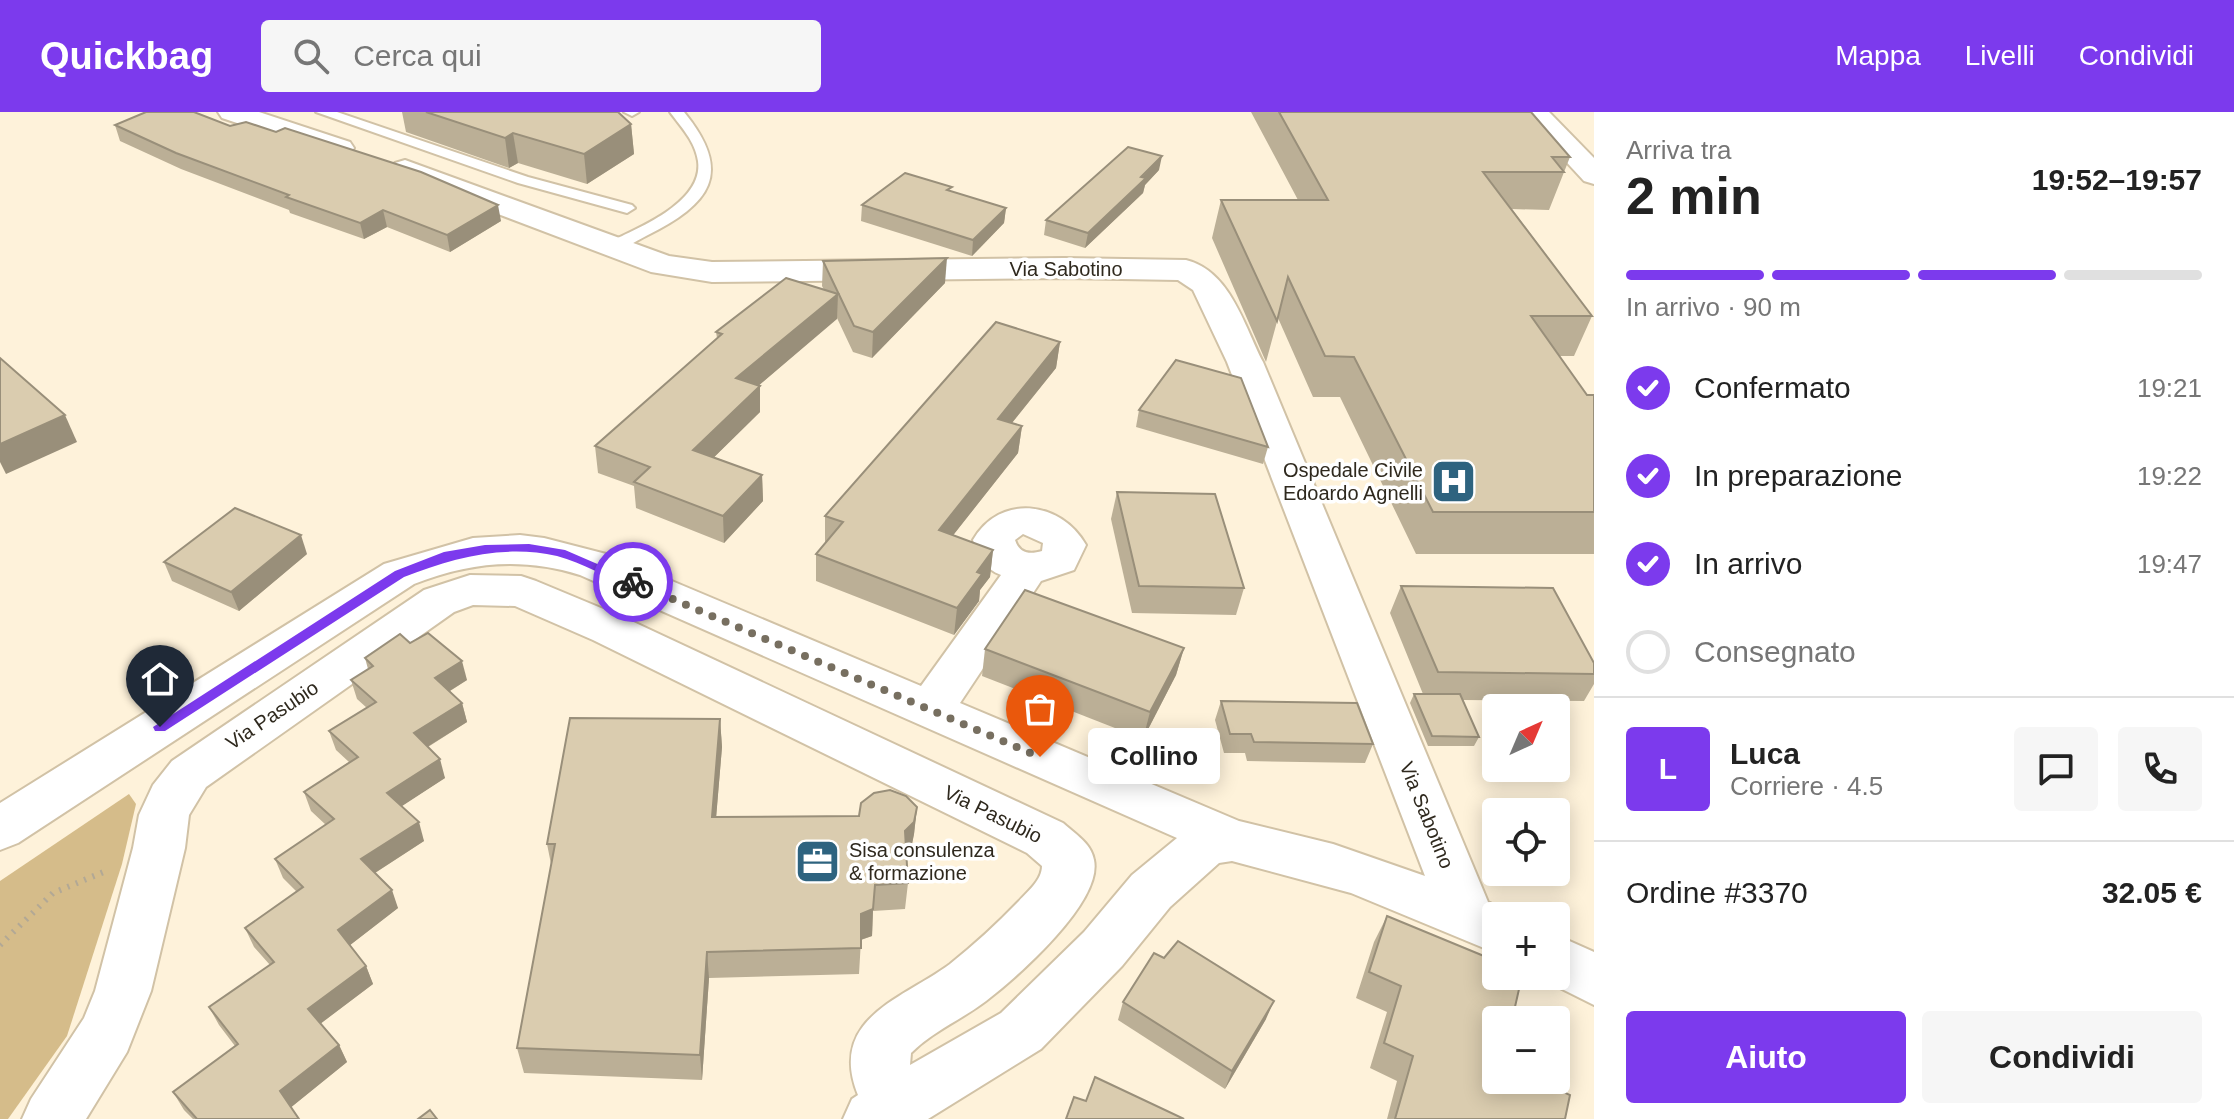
<!DOCTYPE html>
<html lang="it">
<head>
<meta charset="utf-8">
<style>
  body { margin:0; font-family:Arial,sans-serif; background:#f6f6f6; color:#222; height:100vh; display:flex; flex-direction:column; font-size:30px; white-space:nowrap }
  * { box-sizing:border-box; margin:0 }
  p { font-size:26px; color:#767676 }
  .icon { flex:none; width:44px; height:44px; fill:none; stroke:currentColor; stroke-width:2; stroke-linecap:round; stroke-linejoin:round }
  .map { position:relative; flex:1; overflow:hidden }
  .side { display:flex; flex-direction:column; background:#fff; width:640px }
  .side>* { flex:none }
  .needle { width:52px; rotate:44deg }
  .tools { position:absolute; left:1482px; top:582px; display:grid; gap:16px }
  .tools a { display:grid; place-items:center; width:88px; height:88px; border-radius:8px; background:#fff; box-shadow:0 4px 20px #0003; font-size:40px }
  .pin { position:absolute; display:grid; place-items:center; width:68px; height:68px; color:#fff; margin:-82px -34px; border-radius:50% 50% 50% 0; rotate:-45deg; box-shadow:0 0 8px #0007 }
  .pin .icon { rotate:45deg }
  .courier { position:absolute; display:grid; place-items:center; width:80px; height:80px; margin:-40px; border:6px solid #7c3aed; border-radius:50%; background:#fff; color:#222; box-shadow:0 2px 10px #0007 }
  .bubble { position:absolute; height:56px; border-radius:8px; background:#fff; box-shadow:0 4px 20px #0003; font-size:26px; font-weight:600; line-height:56px; text-align:center }
  .overview em { font-style:normal; font-weight:600 }
  .overview div { display:flex; flex-direction:column-reverse }
  .overview { display:flex; align-items:center; justify-content:space-between; height:136px; padding:0 32px }
  h1 { font-size:52px; font-weight:600; line-height:60px }
  .bar { display:grid; grid-template-columns:repeat(4,1fr); gap:12px 8px; align-content:center; height:96px; padding:0 32px }
  .bar i { height:10px; border-radius:6px; background:#e0e0e0 }
  .bar .on { background:#7c3aed }
  .bar p { grid-column:span 4 }
  .line { display:flex; align-items:center; gap:20px; padding:0 32px; border-top:2px solid #e0e0e0 }
  .line div { flex:1 }
  .round { display:grid; place-items:center; flex:none; width:84px; height:84px; border-radius:8px; background:#f6f6f6 }
  ol { padding:0 32px; list-style:none }
  li { display:flex; align-items:center; gap:24px; height:88px }
  li p { margin-inline-start:auto }
  li .icon { padding:8px; border-radius:50%; background:#7c3aed; color:#fff; stroke-width:4 }
  li:last-child { color:#767676 }
  li i { width:44px; height:44px; border:4px solid #e0e0e0; border-radius:50% }
  .cta { display:flex; gap:16px; margin-top:auto; padding:16px 32px }
  .cta a { flex:1; height:92px; border-radius:8px; background:#7c3aed; color:#fff; font-size:32px; font-weight:600; line-height:92px; text-align:center }
  .cta a+a { background:#f6f6f6; color:#222 }
  header { display:flex; align-items:center; gap:48px; box-sizing:border-box; height:112px; padding:0 40px; background:#7c3aed; color:#fff }
  header strong { font-size:38px }
  nav { display:flex; gap:44px; margin-inline-start:auto; font-size:28px }
  .search { width:560px; height:72px; background:#f6f6f6; display:flex; align-items:center; gap:20px; box-sizing:border-box; padding:0 28px; border-radius:8px; color:#767676; font-size:30px }
  main { display:flex; flex:1; min-height:0 }
  .map>svg:first-child { display:block }
</style>
</head>
<body>
<header>
<strong>Quickbag</strong>
<div class="search"><svg class="icon" aria-label="search" viewBox="0 0 24 24"><circle cx="10" cy="10" r="6"/><path d="M15 15l6 6"/></svg>Cerca qui</div>
<nav><a>Mappa</a><a>Livelli</a><a>Condividi</a></nav>
</header>
<main>
<div class="map">
<svg width="1594" height="1007" viewBox="0 0 1594 1007">
  <rect width="100%" height="100%" fill="#fef2da"/>
  <polygon fill="#d5bc8a" points="129,682 136,692 122,752 67,924 8,1007 0,1007 0,769"/>
  <g fill="none" stroke-linecap="round" stroke-linejoin="round">
    <defs>
      <g id="service">
        <polygon points="316,0 337,0 528,65 632,93 635,96 627,101 518,71"/>
        <polygon points="624,0 639,0 632,4"/>
        <path d="M670 0H684C734 61 711 92 646 124 634 130 619 141 605 138V132C636 117 704 91 698 49 695 29 681 15 670 0Z"/>
      </g>
      <g id="minor">
        <polygon points="218,0 259,0 350,30 354,36 350,42 340,45 330,42 222,6"/>
        <polygon points="1520,0 1549,0 1594,46 1594,72 1584,69"/>
        <path d="M405 48 669 144 712 150 1064 146 1186 148C1230 159 1244 213 1263 250L1488 790 1516 804H1496V841L1351 781 1232 749 1219 751 1170 795 1122 854 1041 937 928 1007H843L852 987 858 983C827 906 903 887 950 852 974 833 997 812 1019 789 1028 779 1042 768 1042 754L1027 741 593 528 515 494 473 493 454 500 206 675 189 703 185 736 151 879 127 940 86 1007H22L31 987 84 906 95 879 133 736 139 703 153 673 172 649 424 478 470 463 521 464 536 469 625 506 1063 711C1075 722 1091 731 1094 748 1103 790 1017 865 986 889 961 908 933 919 911 941L910 953 1001 901 1084 820 1132 763 1177 726 580 463C522 445 470 450 414 472L18 731 0 738V691L384 452 473 426 520 423 544 426 610 443 921 574 1001 463C985 457 977 444 973 428 1000 381 1061 389 1086 433L1074 458 1041 469 960 591 1239 709 1333 732 1425 764 1227 250 1193 178 1178 168 1064 166 712 170 651 160 395 63 390 57 395 51ZM1023 422 1043 431 1042 439C1029 443 1019 441 1015 428Z"/>
        <polygon points="1556,823 1594,840 1594,893 1536,864 1556,864"/>
      </g>
    </defs>
    <use href="#service" stroke="#d1c2a6" stroke-width="4"/>
    <use href="#minor" stroke="#d1c2a6" stroke-width="4"/>
    <polyline stroke="#b2a895" stroke-width="6" stroke-dasharray="2 7" stroke-linecap="butt" points="0,833 53,781 106,759"/>
    <use href="#service" fill="#fff" fill-rule="evenodd"/>
    <use href="#minor" fill="#fff" fill-rule="evenodd"/>
  </g>
  <g fill="#bbaf96">
    <polygon points="402,0 618,0 631,12 634,42 587,72 518,51 509,56 406,20"/>
    <polygon points="1251,0 1531,0 1570,45 1549,98 1512,97 1592,204 1574,244 1559,244 1587,283 1594,283 1594,442 1416,442 1340,285 1313,285 1278,206 1266,250 1212,126 1221,88 1298,88"/>
    <polygon points="115,13 501,109 450,140 387,115 364,127 290,101 289,98 181,57 120,29"/>
    <polygon points="1159,58 1145,73 1143,81 1085,136 1044,123 1046,108"/>
    <polygon points="951,80 1006,96 1004,111 972,144 861,109 862,93"/>
    <polygon points="823,149 945,171 872,246 853,240 837,206 759,273 760,300 714,345 762,363 763,389 724,431 636,396 634,374 598,361 595,334 717,226 716,220 824,178 822,174"/>
    <polygon points="1060,230 1056,256 1012,311 1022,314 1018,341 953,423 993,438 990,465 980,478 979,489 954,523 816,469 816,442 825,431 825,404"/>
    <polygon points="1139,298 1268,335 1263,352 1136,315"/>
    <polygon points="1117,380 1244,476 1236,503 1132,501 1111,407"/>
    <polygon points="307,442 239,499 172,469 164,450"/>
    <polygon points="1401,474 1594,551 1594,572 1584,589 1462,588 1479,625 1474,634 1428,634 1410,591 1414,582 1423,582 1390,501"/>
    <polygon points="410,531 467,568 450,579 462,591 467,610 428,635 445,666 401,694 424,729 375,761 398,796 350,833 366,854 373,872 320,912 339,933 347,950 291,995 299,1007 193,1007 184,998 173,980 235,934 219,913 209,895 270,853 254,835 245,816 297,780 283,766 275,747 326,713 311,699 304,680 349,650 336,638 329,619 367,596 357,587 351,568 368,557 365,546"/>
    <polygon points="1184,536 1176,563 1143,627 982,564 985,537"/>
    <polygon points="1221,589 1373,632 1365,651 1247,649 1245,641 1224,641 1215,608"/>
    <polygon points="720,607 722,635 716,705 859,704 917,695 914,722 911,737 906,742 908,771 905,797 873,799 872,824 861,828 859,862 709,866 702,968 524,961 517,936 551,752 547,732"/>
    <polygon points="1387,804 1496,968 1565,1007 1387,1007 1397,969 1370,956 1387,900 1356,886 1374,830"/>
    <polygon points="1123,890 1266,907 1225,977 1118,908"/>
  </g>
  <g fill="#998f7a">
    <polygon points="631,12 634,42 587,72 584,42"/>
    <polygon points="513,21 518,51 509,56 505,26"/>
    <polygon points="1162,44 1159,58 1145,73 1143,81 1085,136 1088,121"/>
    <polygon points="498,93 501,109 450,140 447,123"/>
    <polygon points="1006,96 1004,111 972,144 973,128"/>
    <polygon points="383,98 387,115 364,127 360,111"/>
    <polygon points="947,146 945,171 872,246 873,220"/>
    <polygon points="838,182 837,207 737,292 736,266"/>
    <polygon points="1060,230 1056,256 994,333 998,307"/>
    <polygon points="760,274 760,300 695,364 693,338"/>
    <polygon points="65,303 77,330 6,362 0,350 0,332"/>
    <polygon points="1022,314 1018,341 936,445 939,418"/>
    <polygon points="762,363 763,389 724,431 723,404"/>
    <polygon points="301,423 307,442 239,499 231,480"/>
    <polygon points="993,438 990,465 980,478 979,489 954,523 957,496 977,460"/>
    <polygon points="1184,536 1176,563 1143,627 1150,600"/>
    <polygon points="462,549 467,568 440,585 435,566"/>
    <polygon points="462,591 467,610 419,640 414,621"/>
    <polygon points="720,607 722,635 714,731 712,705"/>
    <polygon points="440,647 445,666 393,700 387,681"/>
    <polygon points="917,695 914,722 911,737 902,746 905,719"/>
    <polygon points="419,710 424,729 367,766 361,747"/>
    <polygon points="392,778 398,796 345,837 338,818"/>
    <polygon points="873,797 872,824 860,828 861,802"/>
    <polygon points="707,840 709,866 702,968 700,943"/>
    <polygon points="366,854 373,872 316,915 308,897"/>
    <polygon points="1274,889 1266,907 1225,977 1232,959"/>
    <polygon points="339,933 347,950 289,997 280,979"/>
  </g>
  <g fill="#daccaf" stroke="#998f7a" stroke-width="2">
    <polygon points="146,0 194,0 230,14 246,10 276,20 285,16 421,60 498,93 447,123 383,98 360,111 286,85 289,83 176,41 115,13"/>
    <polygon points="426,0 618,0 631,12 584,42 513,21 505,26"/>
    <polygon points="1279,0 1531,0 1570,45 1552,45 1564,60 1483,60 1592,204 1531,204 1587,283 1594,283 1594,400 1433,400 1354,245 1325,244 1288,165 1277,209 1221,88 1328,88"/>
    <polygon points="1128,35 1162,44 1141,65 1146,66 1088,121 1046,108"/>
    <polygon points="905,61 952,75 947,78 1006,96 973,128 862,93"/>
    <polygon points="947,146 873,220 854,214 823,149"/>
    <polygon points="786,166 838,182 736,266 760,274 693,338 762,363 723,404 634,370 650,355 595,334 722,222 716,220"/>
    <polygon points="996,210 1060,230 998,307 1022,314 939,418 993,438 977,460 982,462 957,496 816,442 843,410 825,404"/>
    <polygon points="0,246 65,303 0,332"/>
    <polygon points="1176,248 1241,266 1268,335 1139,298"/>
    <polygon points="1117,380 1215,382 1244,476 1139,474"/>
    <polygon points="235,396 301,423 231,480 164,450"/>
    <polygon points="1401,474 1553,476 1594,551 1594,562 1438,560"/>
    <polygon points="1025,478 1184,536 1150,600 985,537"/>
    <polygon points="428,521 462,549 435,566 462,591 414,621 440,647 387,681 419,710 361,747 392,778 338,818 366,854 308,897 339,933 280,979 299,1007 197,1007 173,980 238,932 209,895 274,850 245,816 303,775 275,747 334,707 304,680 358,645 329,619 376,590 351,568 373,554 365,546 400,522 410,531"/>
    <polygon points="1414,582 1460,582 1479,625 1432,624"/>
    <polygon points="1221,589 1357,591 1373,632 1254,630 1251,622 1230,622"/>
    <polygon points="570,606 720,607 712,705 859,704 861,691 874,681 890,678 906,684 917,695 914,710 905,719 908,771 875,773 873,797 861,802 861,836 707,840 700,943 517,936 555,732 547,732"/>
    <polygon points="1387,804 1496,849 1496,864 1522,864 1512,908 1496,908 1496,968 1537,968 1570,983 1565,1007 1395,1007 1413,944 1384,931 1401,874 1369,860"/>
    <polygon points="1178,829 1274,889 1232,959 1123,890 1154,841 1164,846"/>
    <polygon points="1095,965 1184,1007 1066,1007 1074,985 1086,989"/>
    <polygon points="430,998 437,1007 418,1007"/>
  </g>
  <path fill="#7c3aed" d="M529 432 565 438 639 470 633 474C607 466 583 451 557 444 504 432 452 446 404 465L165 619H155L153 615 395 459 444 440 485 433Z"/>
  <g fill="none" stroke-linecap="round" stroke-linejoin="round">
    <polyline stroke="#776f60" stroke-width="8" stroke-dasharray="0 14.4" points="633,470 1040,645"/>
  </g>
  <defs>
    <symbol id="hospital-square" viewBox="-11 -11 22 22"><rect x="-9" y="-9" width="18" height="18" rx="4" fill="#2e637f" stroke="#fff"/><path d="M-5-5h3v3.5h4V-5h3V5h-3V1.5h-4V5h-3Z" fill="#fff"/></symbol>
    <symbol id="office-square" viewBox="-11 -11 22 22"><rect x="-9" y="-9" width="18" height="18" rx="4" fill="#2e637f" stroke="#fff"/><path d="M-6-3h4V-5.5h4V-3h4V5H-6ZM-1-4.5V-3h2v-1.5ZM-6 0V1H6V0Z" fill="#fff"/></symbol>
  </defs>
  <g fill-rule="evenodd">
    <use href="#hospital-square" x="1428" y="344" width="51" height="51"/>
    <use href="#office-square" x="792" y="724" width="51" height="51"/>
  </g>
  <g text-anchor="middle" stroke-width="7" stroke-linejoin="round" paint-order="stroke">
    <g font-size="20" fill="#2f291e" stroke="#fff">
      <text x="1066" y="164">Via Sabotino</text>
      <text transform="translate(272 603) rotate(-34)" y="7">Via Pasubio</text>
      <text transform="translate(993 702) rotate(26)" y="7">Via Pasubio</text>
      <text transform="translate(1427 703) rotate(68)" y="7">Via Sabotino</text>
    </g>
    <g font-size="20" fill="#2f291e" stroke="#fff" text-anchor="end">
      <text x="1423" y="365">Ospedale Civile<tspan x="1423" dy="23">Edoardo Agnelli</tspan></text>
      <text x="849" y="745" text-anchor="start">Sisa consulenza<tspan x="849" dy="23">&amp; formazione</tspan></text>
    </g>
  </g>
</svg>
<div class="tools">
<a><svg class="needle" viewBox="-14 -14 28 28"><path d="M0-13l5 13h-10z" fill="#e53935"/><path d="M0 13l5-13h-10z" fill="#767676"/></svg></a>
<a><svg class="icon" aria-label="locate" viewBox="0 0 24 24"><circle cx="12" cy="12" r="6"/><path d="M12 2v4M12 18v4M2 12h4M18 12h4"/></svg></a>
<a>+</a>
<a>−</a>
</div>
<div class="pin" style="left:1040px;top:645px;background:#ea580c"><svg class="icon" aria-label="bag" viewBox="0 0 24 24"><path d="M5 8h14l-1 12H6zM9 8a3 3 0 0 1 6 0"/></svg></div>
<div class="pin" style="left:160px;top:615px;background:#1f2937"><svg class="icon" aria-label="home" viewBox="0 0 24 24"><path d="M3 11l9-7 9 7M6 9v11h12V9"/></svg></div>
<div class="courier" style="left:633px;top:470px"><svg class="icon" aria-label="bike" viewBox="0 0 24 24"><circle cx="6" cy="16" r="4"/><circle cx="18" cy="16" r="4"/><path d="M6 16l4-8h5l3 8M10 8l3 8H6M13 5h3"/></svg></div>
<div class="bubble" style="left:1088px;top:616px;width:132px">Collino</div>
</div>
<section class="side">
<div class="overview"><div><h1>2 min</h1><p>Arriva tra</p></div><em>19:52–19:57</em></div>
<div class="bar"><i class="on"></i><i class="on"></i><i class="on"></i><i></i><p>In arrivo · 90 m</p></div>
<ol>
<li><svg class="icon" aria-label="check" viewBox="0 0 24 24"><path d="M5 12l5 5 9-10"/></svg>Confermato<p>19:21</p></li>
<li><svg class="icon" aria-label="check" viewBox="0 0 24 24"><path d="M5 12l5 5 9-10"/></svg>In preparazione<p>19:22</p></li>
<li><svg class="icon" aria-label="check" viewBox="0 0 24 24"><path d="M5 12l5 5 9-10"/></svg>In arrivo<p>19:47</p></li>
<li><i></i>Consegnato</li>
</ol>
<div class="line" style="height:144px"><b class="round" style="background:#7c3aed;color:#fff">L</b><div><b>Luca</b><p>Corriere · 4.5</p></div><a class="round"><svg class="icon" aria-label="chat" viewBox="0 0 24 24"><path d="M4 5h16v11H9l-5 4z"/></svg></a><a class="round"><svg class="icon" aria-label="phone" viewBox="0 0 24 24"><path d="M5 4h4l2 5-3 2q2 4 5 5l2-3 5 2v4C11 20 4 13 5 4z"/></svg></a></div>
<div class="line" style="height:104px"><div>Ordine #3370</div><b>32.05 €</b></div>
<div class="cta"><a>Aiuto</a><a>Condividi</a></div>
</section>
</main>
</body>
</html>
